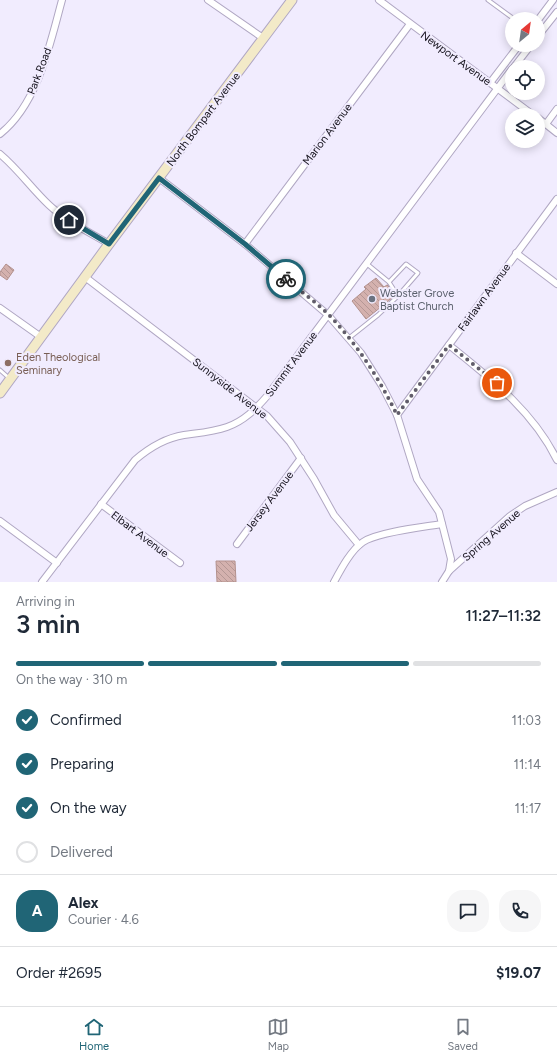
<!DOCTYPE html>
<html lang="en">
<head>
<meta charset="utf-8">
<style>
  body { margin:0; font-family:Figtree,sans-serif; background:#f6f6f7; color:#1f2937; height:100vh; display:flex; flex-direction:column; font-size:15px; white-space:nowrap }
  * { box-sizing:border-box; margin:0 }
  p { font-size:13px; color:#747a83 }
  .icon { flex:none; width:22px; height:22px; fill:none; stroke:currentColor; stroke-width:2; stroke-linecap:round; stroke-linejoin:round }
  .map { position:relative; height:582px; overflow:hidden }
  .panel { display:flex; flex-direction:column; background:#fff; flex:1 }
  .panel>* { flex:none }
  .needle { width:26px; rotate:29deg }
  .buttons { position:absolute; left:505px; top:12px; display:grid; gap:8px }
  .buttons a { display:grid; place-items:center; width:40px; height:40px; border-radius:50%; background:#fff; box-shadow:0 2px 10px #0003; font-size:20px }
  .pin { position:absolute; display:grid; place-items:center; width:34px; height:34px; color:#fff; margin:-17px; border:2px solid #fff; border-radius:50%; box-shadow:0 1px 4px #0007 }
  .courier { position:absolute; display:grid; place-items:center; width:40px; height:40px; margin:-20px; border:3px solid #206576; border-radius:50%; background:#fff; color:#222; box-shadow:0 1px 5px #0007 }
  .head em { font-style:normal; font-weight:600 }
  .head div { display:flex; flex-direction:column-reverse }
  .head { display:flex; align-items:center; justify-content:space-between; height:68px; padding:0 16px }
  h1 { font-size:26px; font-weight:600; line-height:30px }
  .bar { display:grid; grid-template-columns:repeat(4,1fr); gap:6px 4px; align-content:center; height:48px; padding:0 16px }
  .bar i { height:5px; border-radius:3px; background:#e0e1e3 }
  .bar .active { background:#206576 }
  .bar p { grid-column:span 4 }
  .line { display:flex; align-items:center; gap:10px; padding:0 16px; border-top:1px solid #e0e1e3 }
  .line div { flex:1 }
  .round { display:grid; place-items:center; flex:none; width:42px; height:42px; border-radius:16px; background:#f6f6f7 }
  ol { padding:0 16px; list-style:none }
  li { display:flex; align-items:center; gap:12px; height:44px }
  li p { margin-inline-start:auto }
  li .icon { padding:4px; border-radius:50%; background:#206576; color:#fff; stroke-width:4 }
  li:last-child { color:#747a83 }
  li i { width:22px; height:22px; border:2px solid #e0e1e3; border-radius:50% }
  .dock { display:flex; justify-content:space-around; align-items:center; height:56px; border-top:1px solid #e0e1e3; background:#fff; font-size:11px; color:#747a83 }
  .dock a { display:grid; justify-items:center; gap:2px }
  .dock .active { color:#206576 }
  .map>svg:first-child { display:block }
</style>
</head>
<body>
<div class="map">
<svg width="557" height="582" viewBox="0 0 557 582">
  <defs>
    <pattern id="building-back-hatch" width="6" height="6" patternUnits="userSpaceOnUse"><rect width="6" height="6" fill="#d4b1ae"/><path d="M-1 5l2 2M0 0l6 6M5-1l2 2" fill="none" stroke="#b59795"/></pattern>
  </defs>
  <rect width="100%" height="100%" fill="#f1ecfe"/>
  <g fill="url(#building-back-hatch)" stroke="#b3918d">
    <polygon points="6,264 14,270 7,280 0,275 0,272"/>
    <polygon points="376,278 384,287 387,285 388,285 391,291 388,293 392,298 366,319 352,301 366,289 364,287"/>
    <polygon points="216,561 235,561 236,582 217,582"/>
  </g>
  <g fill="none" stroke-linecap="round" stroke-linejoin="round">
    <defs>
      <g id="lane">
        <polyline points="488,0 514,19"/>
        <polyline points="367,264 389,282 398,296"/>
        <polyline points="349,338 378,315 398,296 418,273 406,264 389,282"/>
        <polyline points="0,370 9,378"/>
      </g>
      <g id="street">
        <polyline points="208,0 263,38"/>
        <polyline points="379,0 533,115"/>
        <polyline points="538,20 553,0"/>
        <polyline points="538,36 557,12"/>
        <polyline points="514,67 531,45"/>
        <polyline points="490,83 519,45"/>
        <polyline points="538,118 557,133"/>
        <polyline points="546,124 557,109"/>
        <path d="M0 134C38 104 50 44 62 0"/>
        <path d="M0 154C18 169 32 189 49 205 66 221 89 232 109 244"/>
        <polyline points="159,178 245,244 328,315 361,353 382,386 397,415 417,479 439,512 451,559 449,571 442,582"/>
        <polyline points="245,244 410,24"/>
        <polyline points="516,253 557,284"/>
        <polyline points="85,277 267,416 290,442 314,479 334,515 359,545"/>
        <polyline points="0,308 41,337"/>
        <path d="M449 345C490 378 533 411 557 460"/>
        <polyline points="397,415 557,199"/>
        <polyline points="101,504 180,563"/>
        <polyline points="0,521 57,563"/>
        <polyline points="237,544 301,458"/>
        <polyline points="449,571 510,516 525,506 557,492"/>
        <path d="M42 582 135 460C149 448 165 438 184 435 198 433 213 432 227 427 244 421 256 409 268 395L512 69"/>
        <path d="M334 582C341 569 351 550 363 542 378 532 424 527 442 524"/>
      </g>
      <polyline id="secondary" points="0,393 109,244 292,0"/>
    </defs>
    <use href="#lane" stroke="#b0a7c3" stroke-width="5"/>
    <use href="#street" stroke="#b0a7c3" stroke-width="8"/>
    <use href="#secondary" stroke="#b0a7c3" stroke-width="11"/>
    <use href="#lane" stroke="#fff" stroke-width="3"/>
    <use href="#street" stroke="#fff" stroke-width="6"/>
    <use href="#secondary" stroke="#f3eac8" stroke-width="9"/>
  </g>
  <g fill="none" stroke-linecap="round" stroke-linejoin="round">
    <path stroke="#615d6a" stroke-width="4" stroke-dasharray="0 7.2" d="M286 279C300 291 316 302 329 315 357 344 379 378 397 415L449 345 497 383"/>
    <polyline stroke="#206576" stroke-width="5" points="69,220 109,244 159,178 245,244 286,279"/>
  </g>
  <circle fill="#6b7280" stroke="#f1ecfe" stroke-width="1.5" cx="372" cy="299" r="4"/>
  <circle fill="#8d6e63" stroke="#f1ecfe" stroke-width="1.5" cx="8" cy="363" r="4"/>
  <g text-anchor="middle" stroke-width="4" stroke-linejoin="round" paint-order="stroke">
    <g font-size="11" fill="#13101a" stroke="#f1ecfe">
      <text transform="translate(456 58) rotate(36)" y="4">Newport Avenue</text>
      <text transform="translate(39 71) rotate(-69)" y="4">Park Road</text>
      <text transform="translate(203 119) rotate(-53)" y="4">North Bompart Avenue</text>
      <text transform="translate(327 134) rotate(-53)" y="4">Marion Avenue</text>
      <text transform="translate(484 297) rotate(-54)" y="4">Fairlawn Avenue</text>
      <text transform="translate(291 364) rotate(-53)" y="4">Summit Avenue</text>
      <text transform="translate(230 388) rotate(38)" y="4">Sunnyside Avenue</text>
      <text transform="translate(269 501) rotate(-53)" y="4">Jersey Avenue</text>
      <text transform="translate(140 534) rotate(37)" y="4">Elbart Avenue</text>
      <text transform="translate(491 535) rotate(-41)" y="4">Spring Avenue</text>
    </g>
    <g font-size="11" fill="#5b616d" stroke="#f1ecfe" text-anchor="start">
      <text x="380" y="297">Webster Grove<tspan x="380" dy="13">Baptist Church</tspan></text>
    </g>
    <g font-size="11" fill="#785e54" stroke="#f1ecfe" text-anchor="start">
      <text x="16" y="361">Eden Theological<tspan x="16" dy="13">Seminary</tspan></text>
    </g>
  </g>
</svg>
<div class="buttons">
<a><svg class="needle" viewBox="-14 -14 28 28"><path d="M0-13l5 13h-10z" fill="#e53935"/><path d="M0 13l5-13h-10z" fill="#747a83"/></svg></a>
<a><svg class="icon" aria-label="locate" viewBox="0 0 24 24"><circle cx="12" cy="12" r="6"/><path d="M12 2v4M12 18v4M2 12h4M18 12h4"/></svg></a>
<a><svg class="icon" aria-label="layers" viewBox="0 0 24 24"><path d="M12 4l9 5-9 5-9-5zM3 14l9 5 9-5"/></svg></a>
</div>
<div class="pin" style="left:497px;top:383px;background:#ea580c"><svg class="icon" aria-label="bag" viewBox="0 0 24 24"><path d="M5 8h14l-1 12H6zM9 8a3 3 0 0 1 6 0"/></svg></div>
<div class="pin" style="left:69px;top:220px;background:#1f2937"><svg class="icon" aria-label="home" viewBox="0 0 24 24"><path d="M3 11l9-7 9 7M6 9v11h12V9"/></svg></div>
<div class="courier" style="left:286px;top:279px"><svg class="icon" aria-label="bike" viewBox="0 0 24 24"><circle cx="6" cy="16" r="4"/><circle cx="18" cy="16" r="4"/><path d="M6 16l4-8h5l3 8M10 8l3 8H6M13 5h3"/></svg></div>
</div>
<section class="panel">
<div class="head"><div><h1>3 min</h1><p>Arriving in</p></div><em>11:27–11:32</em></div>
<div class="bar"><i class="active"></i><i class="active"></i><i class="active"></i><i></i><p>On the way · 310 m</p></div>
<ol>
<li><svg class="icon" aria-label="check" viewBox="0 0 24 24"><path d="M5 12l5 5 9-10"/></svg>Confirmed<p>11:03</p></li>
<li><svg class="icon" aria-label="check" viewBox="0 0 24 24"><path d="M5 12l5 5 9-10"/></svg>Preparing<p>11:14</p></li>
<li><svg class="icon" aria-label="check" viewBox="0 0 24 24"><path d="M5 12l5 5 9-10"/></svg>On the way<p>11:17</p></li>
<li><i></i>Delivered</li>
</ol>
<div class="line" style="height:72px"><b class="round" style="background:#206576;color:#fff">A</b><div><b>Alex</b><p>Courier · 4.6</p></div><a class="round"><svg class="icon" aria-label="chat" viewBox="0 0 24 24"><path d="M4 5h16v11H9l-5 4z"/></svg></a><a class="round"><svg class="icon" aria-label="phone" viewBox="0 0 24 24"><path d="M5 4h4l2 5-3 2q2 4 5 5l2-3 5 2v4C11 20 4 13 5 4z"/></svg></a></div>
<div class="line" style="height:52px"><div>Order #2695</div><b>$19.07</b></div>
</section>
<nav class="dock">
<a class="active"><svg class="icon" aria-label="home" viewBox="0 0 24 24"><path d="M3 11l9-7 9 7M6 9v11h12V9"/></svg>Home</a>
<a><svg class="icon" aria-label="map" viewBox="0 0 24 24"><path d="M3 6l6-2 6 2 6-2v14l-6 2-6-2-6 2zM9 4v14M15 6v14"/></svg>Map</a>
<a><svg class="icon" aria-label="saved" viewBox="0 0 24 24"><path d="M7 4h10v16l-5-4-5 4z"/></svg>Saved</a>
</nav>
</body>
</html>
